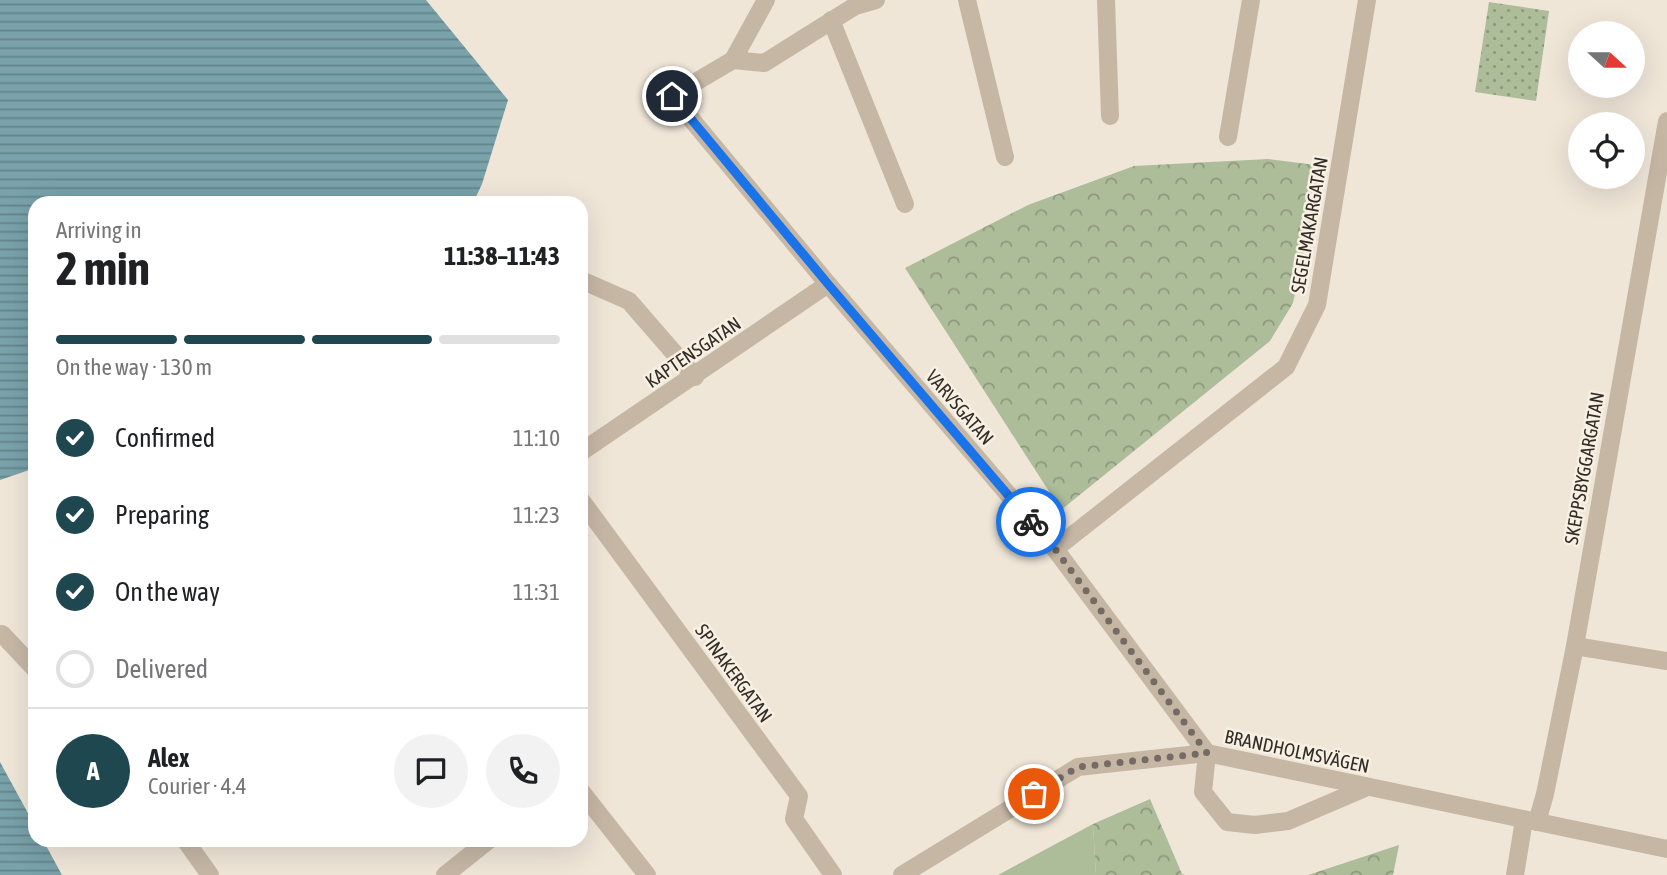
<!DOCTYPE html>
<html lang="en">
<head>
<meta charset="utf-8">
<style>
  body { margin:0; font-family:"Asap Condensed",sans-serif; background:#f2f2f2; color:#202124; height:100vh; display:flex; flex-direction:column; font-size:26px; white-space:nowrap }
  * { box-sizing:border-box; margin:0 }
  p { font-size:23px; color:#757577 }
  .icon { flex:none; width:38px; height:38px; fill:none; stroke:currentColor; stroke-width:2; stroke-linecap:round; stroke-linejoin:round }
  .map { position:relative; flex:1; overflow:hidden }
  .details { position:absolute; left:28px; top:196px; width:560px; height:651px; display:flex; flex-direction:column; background:#fff; border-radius:21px; box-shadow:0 7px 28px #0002 }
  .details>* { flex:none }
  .needle { width:46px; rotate:111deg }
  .tools { position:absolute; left:1568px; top:21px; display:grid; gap:14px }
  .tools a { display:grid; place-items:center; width:77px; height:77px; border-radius:50%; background:#fff; box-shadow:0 7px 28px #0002; font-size:35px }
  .pin { position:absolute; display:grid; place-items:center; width:60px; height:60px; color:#fff; margin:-30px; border:4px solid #fff; border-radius:50%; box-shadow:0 2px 7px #0007 }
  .courier { position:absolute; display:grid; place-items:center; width:70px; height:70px; margin:-35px; border:5px solid #1a73e8; border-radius:50%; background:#fff; color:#222; box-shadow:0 2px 9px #0007 }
  .head em { font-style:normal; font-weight:700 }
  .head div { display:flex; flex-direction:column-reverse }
  .head { display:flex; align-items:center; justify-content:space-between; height:119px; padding:0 28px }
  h1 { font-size:46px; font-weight:700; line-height:52px }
  .bar { display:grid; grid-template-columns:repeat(4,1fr); gap:10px 7px; align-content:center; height:84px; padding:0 28px }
  .bar i { height:9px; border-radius:5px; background:#e0e0e0 }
  .bar .current { background:#1e4750 }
  .bar p { grid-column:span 4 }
  .line { display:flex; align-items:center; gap:18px; padding:0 28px; border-top:2px solid #e0e0e0 }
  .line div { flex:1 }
  .round { display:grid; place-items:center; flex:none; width:74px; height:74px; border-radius:37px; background:#f2f2f2 }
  ol { padding:0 28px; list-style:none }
  li { display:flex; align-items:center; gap:21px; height:77px }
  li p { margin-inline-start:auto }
  li .icon { padding:7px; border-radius:50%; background:#1e4750; color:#fff; stroke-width:4 }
  li:last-child { color:#757577 }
  li i { width:38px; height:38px; border:4px solid #e0e0e0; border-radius:50% }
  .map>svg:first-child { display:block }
</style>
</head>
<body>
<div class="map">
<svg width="1667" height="875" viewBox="0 0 1667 875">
  <defs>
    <pattern id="forest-crowns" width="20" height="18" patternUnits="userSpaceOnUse" patternTransform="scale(1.75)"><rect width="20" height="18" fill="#adbc99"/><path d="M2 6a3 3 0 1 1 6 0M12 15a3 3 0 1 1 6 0" fill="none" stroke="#8d997d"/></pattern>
    <pattern id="park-dots" width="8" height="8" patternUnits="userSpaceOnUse" patternTransform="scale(1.75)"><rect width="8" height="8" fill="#adbc99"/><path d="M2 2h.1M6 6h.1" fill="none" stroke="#8d997d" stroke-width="1.8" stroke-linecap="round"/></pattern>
    <pattern id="water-rules" width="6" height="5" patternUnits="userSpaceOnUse" patternTransform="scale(1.75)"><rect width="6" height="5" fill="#79a2aa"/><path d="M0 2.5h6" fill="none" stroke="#64848a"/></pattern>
  </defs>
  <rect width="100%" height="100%" fill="#efe6d8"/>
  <polygon fill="#adbc99" points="1093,824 1096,875 998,875"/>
  <g fill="url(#forest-crowns)">
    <polygon points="1268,159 1323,166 1293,303 1270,341 1061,510 905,268 1028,205 1134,166"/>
    <polygon points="1150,799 1182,874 1185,875 1096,875 1093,824"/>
    <polygon points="1399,845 1393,875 1308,875"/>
  </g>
  <polygon fill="url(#park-dots)" points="1489,2 1549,11 1536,101 1475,92"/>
  <g fill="url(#water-rules)">
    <polygon points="0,0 426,0 508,100 482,184 473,203 35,203 35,468 0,480"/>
    <polygon points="0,762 35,826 35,840 43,840 62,875 0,875"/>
  </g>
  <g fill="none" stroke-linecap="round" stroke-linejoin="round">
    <g stroke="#c6b7a5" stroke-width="18">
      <polyline points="766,0 733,60 672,96 828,284 1055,549 1207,753 1203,792 1227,822 1255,825 1288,821 1365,788"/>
      <polyline points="967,0 1005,157"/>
      <polyline points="1106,0 1110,116"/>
      <polyline points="831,20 905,204"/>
      <polyline points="733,60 764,63 855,6 876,0"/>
      <polyline points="1228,137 1251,0"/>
      <polyline points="581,280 629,301 695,377"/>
      <polyline points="581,452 828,284"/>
      <polyline points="581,500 799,796 794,819 833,875"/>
      <polyline points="1055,549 1286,367 1317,305 1367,0"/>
      <polyline points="2,634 35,669"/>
      <polyline points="1575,646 1667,661"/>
      <polyline points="581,791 647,875"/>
      <polyline points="1537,822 1545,794 1575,646 1667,121"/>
      <polyline points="185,840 210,875"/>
      <polyline points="445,875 489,840"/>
      <polyline points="902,875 1078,767 1207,753 1667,849"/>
      <polyline points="1515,875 1524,820"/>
    </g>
  </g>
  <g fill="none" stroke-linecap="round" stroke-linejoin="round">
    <polyline stroke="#746c64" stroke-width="7" stroke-dasharray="0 12.6" points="1031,522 1055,549 1207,753 1078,767 1034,794"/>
    <polyline stroke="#1a73e8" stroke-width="9" points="672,96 828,284 1031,522"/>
  </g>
  <g text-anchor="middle" stroke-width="5" stroke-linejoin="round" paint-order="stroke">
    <g font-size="19" fill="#322b26" stroke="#f7f0e3">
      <text transform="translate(1309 225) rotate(-80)" y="7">SEGELMAKARGATAN</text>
      <text transform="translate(693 352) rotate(-34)" y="7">KAPTENSGATAN</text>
      <text transform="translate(960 407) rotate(49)" y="7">VARVSGATAN</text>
      <text transform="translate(1584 468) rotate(-80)" y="7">SKEPPSBYGGARGATAN</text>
      <text transform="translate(734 673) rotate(54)" y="7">SPINAKERGATAN</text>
      <text transform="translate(1297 751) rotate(12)" y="7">BRANDHOLMSVÄGEN</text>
    </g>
  </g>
</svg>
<div class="tools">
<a><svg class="needle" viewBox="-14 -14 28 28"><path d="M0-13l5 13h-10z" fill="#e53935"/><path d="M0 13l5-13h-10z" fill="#757577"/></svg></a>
<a><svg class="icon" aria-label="locate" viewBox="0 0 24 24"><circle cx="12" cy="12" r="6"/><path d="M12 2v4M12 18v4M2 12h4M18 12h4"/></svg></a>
</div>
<div class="pin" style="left:1034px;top:794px;background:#ea580c"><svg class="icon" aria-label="bag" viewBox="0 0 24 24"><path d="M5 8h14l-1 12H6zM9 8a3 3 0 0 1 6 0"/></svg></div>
<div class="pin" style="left:672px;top:96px;background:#1f2937"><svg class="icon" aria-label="home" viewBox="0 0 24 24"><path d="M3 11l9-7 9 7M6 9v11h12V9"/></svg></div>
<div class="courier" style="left:1031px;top:522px"><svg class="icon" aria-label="bike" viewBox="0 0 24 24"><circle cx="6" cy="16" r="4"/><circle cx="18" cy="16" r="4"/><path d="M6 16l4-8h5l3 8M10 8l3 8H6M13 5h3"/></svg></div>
<section class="details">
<div class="head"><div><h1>2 min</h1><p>Arriving in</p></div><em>11:38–11:43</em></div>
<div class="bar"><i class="current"></i><i class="current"></i><i class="current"></i><i></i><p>On the way · 130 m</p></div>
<ol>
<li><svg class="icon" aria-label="check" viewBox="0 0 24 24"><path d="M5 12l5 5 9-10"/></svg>Confirmed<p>11:10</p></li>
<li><svg class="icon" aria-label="check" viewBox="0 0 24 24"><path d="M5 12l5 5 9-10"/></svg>Preparing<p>11:23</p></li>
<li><svg class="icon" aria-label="check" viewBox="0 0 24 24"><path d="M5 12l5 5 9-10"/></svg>On the way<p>11:31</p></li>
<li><i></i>Delivered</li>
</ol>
<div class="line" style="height:126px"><b class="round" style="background:#1e4750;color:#fff">A</b><div><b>Alex</b><p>Courier · 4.4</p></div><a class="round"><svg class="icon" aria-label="chat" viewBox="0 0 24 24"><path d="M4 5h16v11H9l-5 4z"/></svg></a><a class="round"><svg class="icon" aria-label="phone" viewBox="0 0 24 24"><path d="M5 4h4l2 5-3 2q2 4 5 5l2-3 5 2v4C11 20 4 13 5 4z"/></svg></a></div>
</section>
</div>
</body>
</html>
